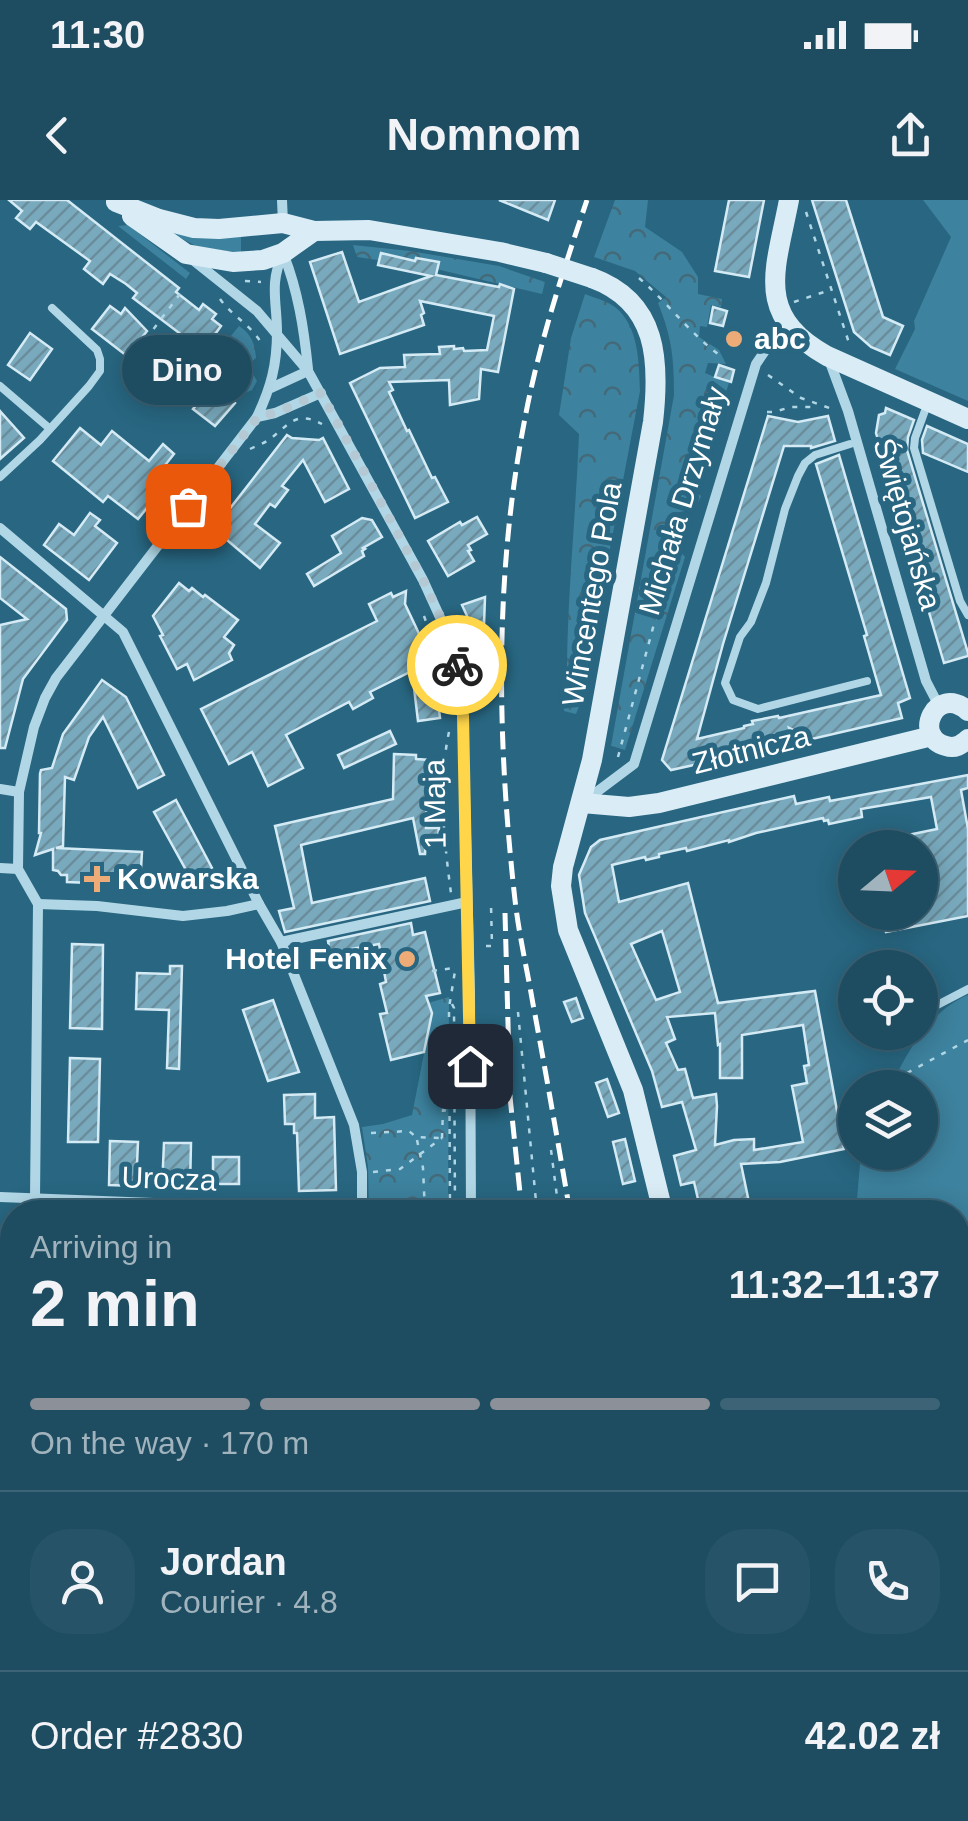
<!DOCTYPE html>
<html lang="en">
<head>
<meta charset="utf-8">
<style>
  body { margin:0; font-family:Arial,sans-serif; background:#265367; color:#f1f3f6; height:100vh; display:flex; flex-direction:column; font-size:38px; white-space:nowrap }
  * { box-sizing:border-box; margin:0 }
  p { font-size:32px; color:#a1b4bd }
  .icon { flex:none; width:55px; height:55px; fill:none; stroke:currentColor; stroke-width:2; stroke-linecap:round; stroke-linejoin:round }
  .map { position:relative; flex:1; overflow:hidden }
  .panel { position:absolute; left:0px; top:1000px; width:970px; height:622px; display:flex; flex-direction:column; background:#1e4c61; border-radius:40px 40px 0 0; box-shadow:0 5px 25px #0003,0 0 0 2px #3c6376 }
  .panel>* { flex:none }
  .needle { width:65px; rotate:71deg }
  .fabs { position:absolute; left:838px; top:630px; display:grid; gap:20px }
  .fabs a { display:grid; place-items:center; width:100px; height:100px; border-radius:50%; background:#1e4c61; box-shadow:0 5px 25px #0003,0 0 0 2px #3c6376; font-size:50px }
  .pin { position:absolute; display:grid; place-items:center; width:85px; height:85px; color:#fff; margin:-42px; border-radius:20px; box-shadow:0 5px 15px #0006 }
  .courier { position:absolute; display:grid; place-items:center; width:100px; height:100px; margin:-50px; border:8px solid #ffd54a; border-radius:50%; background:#fff; color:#222; box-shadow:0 2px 12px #0007 }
  .bubble { position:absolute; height:70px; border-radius:35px; background:#1e4c61; box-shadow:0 5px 25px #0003,0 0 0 2px #3c6376; font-size:32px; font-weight:700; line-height:70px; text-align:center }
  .overview em { font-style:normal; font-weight:700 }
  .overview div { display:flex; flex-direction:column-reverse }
  .overview { display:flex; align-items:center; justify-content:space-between; height:170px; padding:0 30px }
  h1 { font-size:65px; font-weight:700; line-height:75px }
  .bar { display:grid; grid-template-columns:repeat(4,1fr); gap:15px 10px; align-content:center; height:120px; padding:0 30px }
  .bar i { height:12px; border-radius:8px; background:#3c6376 }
  .bar .selected { background:#8c9099 }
  .bar p { grid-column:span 4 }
  .line { display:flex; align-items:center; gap:25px; padding:0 30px; border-top:2px solid #3c6376 }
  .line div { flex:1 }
  .round { display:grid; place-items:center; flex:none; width:105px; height:105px; border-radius:40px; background:#265367 }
  .status { display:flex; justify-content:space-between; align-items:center; height:70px; padding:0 50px; background:#1e4c61; direction:ltr }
  .status svg { height:28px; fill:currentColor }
  header { display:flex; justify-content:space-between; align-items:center; height:130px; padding:0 30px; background:#1e4c61; font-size:45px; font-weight:700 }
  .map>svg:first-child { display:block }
</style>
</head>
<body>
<div class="status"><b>11:30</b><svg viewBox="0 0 49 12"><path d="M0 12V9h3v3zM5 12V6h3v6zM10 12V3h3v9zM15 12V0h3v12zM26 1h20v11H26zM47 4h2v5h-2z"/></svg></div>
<header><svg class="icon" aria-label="back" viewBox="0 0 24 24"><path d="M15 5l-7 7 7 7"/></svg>Nomnom<svg class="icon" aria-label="share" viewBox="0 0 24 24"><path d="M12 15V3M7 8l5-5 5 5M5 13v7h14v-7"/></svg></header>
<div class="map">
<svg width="968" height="1621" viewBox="0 0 968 1621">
  <defs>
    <pattern id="forest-crowns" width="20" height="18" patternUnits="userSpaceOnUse" patternTransform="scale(2.5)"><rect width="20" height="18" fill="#3d829e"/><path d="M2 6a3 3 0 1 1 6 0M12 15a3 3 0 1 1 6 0" fill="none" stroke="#446a79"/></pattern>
    <pattern id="building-hatch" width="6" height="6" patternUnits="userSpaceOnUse" patternTransform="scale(2.5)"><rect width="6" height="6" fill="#78a9bd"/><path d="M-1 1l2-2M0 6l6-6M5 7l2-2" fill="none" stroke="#6b8d9b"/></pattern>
  </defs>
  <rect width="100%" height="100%" fill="#286681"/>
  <g fill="#3d829e">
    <polygon points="923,0 968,0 968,201 895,169 915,129 914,121 951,37"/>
    <polygon points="128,25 190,73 186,79 118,26"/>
    <polygon points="175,32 241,35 241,53 198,47 173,34"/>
    <path d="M968 795V1200L958 1195V1012H860L857 999 861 953 920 952V888L893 887V882C909 848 932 810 968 795Z"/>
  </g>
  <g fill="url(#forest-crowns)">
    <path d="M615 0H648L645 27 682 52 698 77V94L722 99 721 107 711 105 707 127 700 126 699 137 719 150 726 164 708 163 705 173 729 183 692 289 701 296 695 309 675 313 670 339 685 357 625 550 611 546 674 195C674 158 672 138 658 103L666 97 635 71 594 57Z"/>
    <polygon points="353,45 410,51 499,66 545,82 542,94 432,68 357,57"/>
    <path d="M585 94C595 98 607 101 615 107 639 126 639 163 640 191L581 501 576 514 564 511C561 495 567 481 567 465 568 388 576 311 579 234L559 215 571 138Z"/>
    <path d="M239 126C251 134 255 143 256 158L247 165 245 174H253L257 181 252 190 238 196 234 180 236 172 233 170 222 184 215 180H208V172L202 169 211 161Z"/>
    <polygon points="449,797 448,1012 369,1012 368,967 362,927 383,924 412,915 432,813 428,803"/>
    <polygon points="226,1610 445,1610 446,1621 225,1621"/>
  </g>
  <g fill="url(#building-hatch)" stroke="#d4ebf5" stroke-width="2.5" fill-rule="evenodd">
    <polygon points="9,0 67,0 179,88 176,92 199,110 203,104 216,114 212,119 221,126 203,151 133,98 137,93 126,84 110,74 103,84 84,69 90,61 36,22 30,29 16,18 22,11"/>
    <polygon points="499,0 555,0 548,20"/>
    <polygon points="729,0 764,0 749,77 715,71"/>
    <polygon points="812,0 846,0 883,117 903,126 890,155 871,147 854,132"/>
    <polygon points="342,52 359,102 431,76 378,65 381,53 415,61 416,58 439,62 436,75 499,87 500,84 514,89 498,172 481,169 479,199 450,205 449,180 389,182 393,190 389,192 407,231 409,230 432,278 435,277 448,302 415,318 350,183 380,168 405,167 404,155 440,154 439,147 454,146 454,149 463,148 464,151 487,150 494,116 420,101 424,113 421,115 424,125 340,154 310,62"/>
    <polygon points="110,106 121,114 125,108 147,131 127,156 92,129"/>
    <polygon points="713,107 727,111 723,126 710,123"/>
    <polygon points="30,133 52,149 30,180 8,165"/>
    <polygon points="180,165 193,178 169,202 156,189"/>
    <polygon points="719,165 734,170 731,182 715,177"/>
    <polygon points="216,181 235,198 233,201 235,203 215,226 193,209"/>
    <polygon points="886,208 914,220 908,237 907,250 968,453 968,456 944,463 876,233 879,215 885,213"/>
    <polygon points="0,211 24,238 0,259"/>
    <polygon points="768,216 798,222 828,216 835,241 811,248 811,246 784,246 723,444 697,539 744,528 744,526 753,524 752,521 778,516 779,518 881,495 864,436 867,435 816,264 839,255 910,498 898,503 902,518 812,539 789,528 794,543 671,570 662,560"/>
    <polygon points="927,226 968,244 968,272 923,253 922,240"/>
    <polygon points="80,228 101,245 112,231 149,261 163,244 174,254 166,264 176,272 138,319 108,296 103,302 53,261"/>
    <polygon points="287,235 292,238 319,240 323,238 349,289 325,302 303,260 282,286 288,290 275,307 270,304 255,324 280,343 260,368 214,329"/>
    <polygon points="90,313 100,320 95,326 117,343 89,380 44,345 59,324 74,335"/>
    <polygon points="477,317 487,334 468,345 471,350 468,351 474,361 448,376 428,341 460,322 462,325"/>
    <polygon points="362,318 372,320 382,337 363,348 365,349 362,351 364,356 314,386 307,374 341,353 332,336"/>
    <polygon points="0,357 66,409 67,420 23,479 5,548 0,548 0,425 27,419 0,398"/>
    <polygon points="179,383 189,391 192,388 203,397 205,395 238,420 224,437 234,445 229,453 232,460 194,480 187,464 177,469 160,436 163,435 153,416"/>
    <polygon points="406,391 405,404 432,461 427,463 429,484 436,483 440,518 418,521 412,471 370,492 373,498 353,509 349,502 286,535 303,568 268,586 252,552 229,564 201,509 377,421 369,404 391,393 393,397"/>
    <polygon points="485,397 484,425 473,429 462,405"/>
    <polygon points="102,480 126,497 164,575 138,588 103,517 89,537 74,580 65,577 63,646 56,648 142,652 140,685 67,682 67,675 61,675 58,671 53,670 53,649 35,655 41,633 39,633 40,574 41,570 52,568 63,534"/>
    <polygon points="390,531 396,544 344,568 338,555"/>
    <polygon points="394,554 416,555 416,559 431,560 433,587 431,587 430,598 427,598 426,628 439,628 438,640 426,639 425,654 420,654 413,618 301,645 312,703 425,678 430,701 285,732 279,711 294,708 275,626 393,599"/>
    <path d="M968 575V588L961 590 968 629V716L886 732 882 712H920V648H875L874 642 937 629 931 597 861 609 862 617 829 624 828 620 824 621 823 618 756 633 729 642V640L687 651 686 648 659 654V657L646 660 645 657 612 665 619 702 688 683 718 803 815 791 844 949 780 962 741 964 751 1012H701L694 982 681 985 674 956 696 950 682 902 662 907 652 871 585 713 579 675 591 647 600 640 794 596 796 604 829 597 830 601ZM662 731 680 792 656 800 631 744ZM715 813 718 845 720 844V878H742V835L803 825 809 865 804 866 807 883 792 886 803 942 754 950V939L734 940 715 945 717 906 716 894 693 898 685 869 678 870 666 843 675 839 667 817Z"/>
    <polygon points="176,600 212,668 191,679 154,612"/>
    <polygon points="411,723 413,735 425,732 440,793 426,796 432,813 424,852 391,860 380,814 387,813 380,784 386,782 379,744 330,753 328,741"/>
    <polygon points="72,744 103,745 102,829 70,828"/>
    <polygon points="170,766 182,766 179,869 167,868 169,810 136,809 137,773 170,774"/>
    <polygon points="576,798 583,818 572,822 564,802"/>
    <polygon points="273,800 299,872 268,881 243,810"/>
    <polygon points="70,858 100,859 98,942 68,942"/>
    <polygon points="607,879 619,913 608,917 596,883"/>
    <polygon points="315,894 315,918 334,917 336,990 299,991 297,933 294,933 294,924 285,924 284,895"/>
    <polygon points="625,939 635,981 623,984 613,942"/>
    <polygon points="110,941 138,942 136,986 109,985"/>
    <polygon points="164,943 191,943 190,988 162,987"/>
    <rect x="213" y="957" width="26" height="27"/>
    <polygon points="0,1441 12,1449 12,1465 0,1486"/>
  </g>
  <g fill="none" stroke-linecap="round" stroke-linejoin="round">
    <g stroke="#b1d7e6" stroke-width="2.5" stroke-dasharray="5 8" stroke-linecap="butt">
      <polyline points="806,12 850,146"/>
      <path d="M639 78C668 103 690 134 722 157"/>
      <polyline points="245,81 261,82"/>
      <path d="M220 99C232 116 251 125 262 144"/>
      <polyline points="794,102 830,90"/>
      <polyline points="130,160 183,90"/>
      <polyline points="768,175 801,198 835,210"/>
      <polyline points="767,212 774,212 791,207 818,207"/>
      <path d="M250 249C256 246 262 244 267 241 288 227 294 209 322 224"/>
      <polyline points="424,416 443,470"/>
      <path d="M449 532C438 583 444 641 451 693"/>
      <polyline points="618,557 654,424 721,210"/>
      <polyline points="486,746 492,746 491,704"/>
      <polyline points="432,771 454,768"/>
      <polyline points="452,804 454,808 455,1012"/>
      <polyline points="518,812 537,1012"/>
      <polyline points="907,873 968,840"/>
      <polyline points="371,933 409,931 416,937 441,938"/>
      <polyline points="442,938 443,910 447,911"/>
      <polyline points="417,940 423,968 425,1012"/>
      <polyline points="551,950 559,1012"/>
      <polyline points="373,972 400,969 442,938"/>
      <polyline points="450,1012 449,808 455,771"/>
      <polyline points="958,1247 968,1248"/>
      <polyline points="599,1610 600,1621"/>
      <polyline points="620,1610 621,1621"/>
      <polyline points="690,1610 691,1621"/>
      <polyline points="220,1614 232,1616 239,1610"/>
    </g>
    <g stroke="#b1d7e6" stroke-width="8">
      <polyline points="0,186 49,228"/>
      <polyline points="927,205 915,238 914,248 960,401 968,415"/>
      <polyline points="850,244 815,255 805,263 798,276 785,309 766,383 751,422 740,437 725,483 733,500 758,509 867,481"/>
      <polyline points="0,277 40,240 89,186 100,171 100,159 97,150 52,108"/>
      <polyline points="920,814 968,789"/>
      <polyline points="0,1067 2,1066"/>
    </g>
    <g stroke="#b1d7e6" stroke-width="10">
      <polyline points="282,0 283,23"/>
      <path d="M283 53C298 90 304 129 308 169"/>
      <polyline points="193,60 257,111 308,171 423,380 449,437 456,461 463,516 470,793 471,1012"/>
      <polyline points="828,157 848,211 926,481 939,506"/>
      <polyline points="271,188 308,171"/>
      <polyline points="257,217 275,213 321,193"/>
      <polyline points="0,328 123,432 259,704 281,742 354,925 362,972 362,1012"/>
      <polyline points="0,589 19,592"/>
      <polyline points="586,600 634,564 756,164 771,142 787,126"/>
      <polyline points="0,668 18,669"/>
      <polyline points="38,704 97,706 183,716 227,711 259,704"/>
      <polyline points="281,742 467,702"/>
      <polyline points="0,997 362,1011"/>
      <path d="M39 1012 35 998 38 704 18 669 19 592 34 527 45 498 56 478 257 217C271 187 277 165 277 132 277 102 269 83 283 54"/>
      <polyline points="0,1199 12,1199"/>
      <polyline points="0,1424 12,1432"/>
      <polyline points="0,1597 1,1569 12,1529"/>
      <polyline points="488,1610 490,1621"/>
      <polyline points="204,1621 209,1610"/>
    </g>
    <g stroke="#daedf6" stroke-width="20">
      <path d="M789 0C776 69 753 115 827 156L968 219"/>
      <polyline points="116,2 159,19 194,28 219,29 283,23 314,31 369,30 500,52 546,63"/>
      <polyline points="132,16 186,54 233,62 263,60 283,53 314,31"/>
      <path d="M592 78C658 102 660 161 653 222L592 560 563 667 561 686 568 730 633 890 663 1012"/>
      <path d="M968 511C935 483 912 538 946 546 955 549 961 545 968 539"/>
      <polyline points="582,603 629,607 659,603 932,536"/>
      <polyline points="810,1610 813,1621"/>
    </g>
    <g stroke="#fff" stroke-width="5" stroke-dasharray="18 8" stroke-linecap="butt">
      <polyline points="505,713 510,897 522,1012"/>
      <path d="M570 1012C558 943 546 873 533 804 527 769 519 735 515 700 497 540 494 376 525 218 539 144 563 71 587 0"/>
      <polyline points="581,1610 582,1621"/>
      <polyline points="639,1610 640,1621"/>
    </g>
    <polyline stroke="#daedf6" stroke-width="20" points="546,63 592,78"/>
  </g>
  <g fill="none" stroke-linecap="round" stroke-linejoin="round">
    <polyline stroke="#b4c9d3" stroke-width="10" stroke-dasharray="0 18" points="188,306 258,217 275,213 321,193 423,380 449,436 457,465"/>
    <polyline stroke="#ffd54a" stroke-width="12" points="457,465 463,516 470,866"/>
  </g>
  <g fill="#edac77" stroke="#286681" stroke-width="4">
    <circle cx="734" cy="139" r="10"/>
    <path d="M92 664h10v10h10v10h-10v10h-10v-10h-10v-10h10z"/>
    <circle cx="407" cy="759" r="10"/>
  </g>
  <g text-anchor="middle" stroke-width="10" stroke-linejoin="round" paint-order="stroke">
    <g font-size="30" font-weight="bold" fill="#fff" stroke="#286681" text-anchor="start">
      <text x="754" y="149">abc</text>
      <text x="117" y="689">Kowarska</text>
      <text x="387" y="769" text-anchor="end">Hotel Fenix</text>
    </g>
    <g font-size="30" fill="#fff" stroke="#286681">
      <text transform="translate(683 301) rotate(-73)" y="10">Michała Drzymały</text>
      <text transform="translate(907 324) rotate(74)" y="10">Świętojańska</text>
      <text transform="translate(592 394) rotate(-80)" y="10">Wincentego Pola</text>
      <text transform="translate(751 550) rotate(-14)" y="10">Złotnicza</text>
      <text transform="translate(435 604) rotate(-91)" y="10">1 Maja</text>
      <text transform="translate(169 979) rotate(2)" y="10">Urocza</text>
    </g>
  </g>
</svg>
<div class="fabs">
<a><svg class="needle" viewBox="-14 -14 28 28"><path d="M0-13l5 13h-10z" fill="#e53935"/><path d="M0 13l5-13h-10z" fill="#a1b4bd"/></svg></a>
<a><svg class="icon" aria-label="locate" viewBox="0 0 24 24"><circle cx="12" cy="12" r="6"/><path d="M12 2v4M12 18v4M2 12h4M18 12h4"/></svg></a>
<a><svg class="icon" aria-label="layers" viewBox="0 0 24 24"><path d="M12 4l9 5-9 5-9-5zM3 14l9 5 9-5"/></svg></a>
</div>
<div class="pin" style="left:188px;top:306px;background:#ea580c"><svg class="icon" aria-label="bag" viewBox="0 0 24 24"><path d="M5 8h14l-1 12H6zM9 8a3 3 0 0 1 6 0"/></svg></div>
<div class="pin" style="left:470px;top:866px;background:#1f2937"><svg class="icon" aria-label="home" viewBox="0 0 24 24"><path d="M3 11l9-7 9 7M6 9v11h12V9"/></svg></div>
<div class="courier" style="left:457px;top:465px"><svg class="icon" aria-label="bike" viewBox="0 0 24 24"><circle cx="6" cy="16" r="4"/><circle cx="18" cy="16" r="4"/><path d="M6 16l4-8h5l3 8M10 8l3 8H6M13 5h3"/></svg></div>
<div class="bubble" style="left:122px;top:135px;width:130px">Dino</div>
<section class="panel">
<div class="overview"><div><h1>2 min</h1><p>Arriving in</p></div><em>11:32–11:37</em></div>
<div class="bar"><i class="selected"></i><i class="selected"></i><i class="selected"></i><i></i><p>On the way · 170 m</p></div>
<div class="line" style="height:180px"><a class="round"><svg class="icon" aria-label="person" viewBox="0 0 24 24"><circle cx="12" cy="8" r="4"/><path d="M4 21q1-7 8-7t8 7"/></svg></a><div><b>Jordan</b><p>Courier · 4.8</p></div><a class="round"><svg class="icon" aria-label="chat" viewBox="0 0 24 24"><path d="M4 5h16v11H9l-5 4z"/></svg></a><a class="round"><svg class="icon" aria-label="phone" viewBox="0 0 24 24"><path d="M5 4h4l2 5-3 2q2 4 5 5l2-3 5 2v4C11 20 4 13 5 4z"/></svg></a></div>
<div class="line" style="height:130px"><div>Order #2830</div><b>42.02 zł</b></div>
</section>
</div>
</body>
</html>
